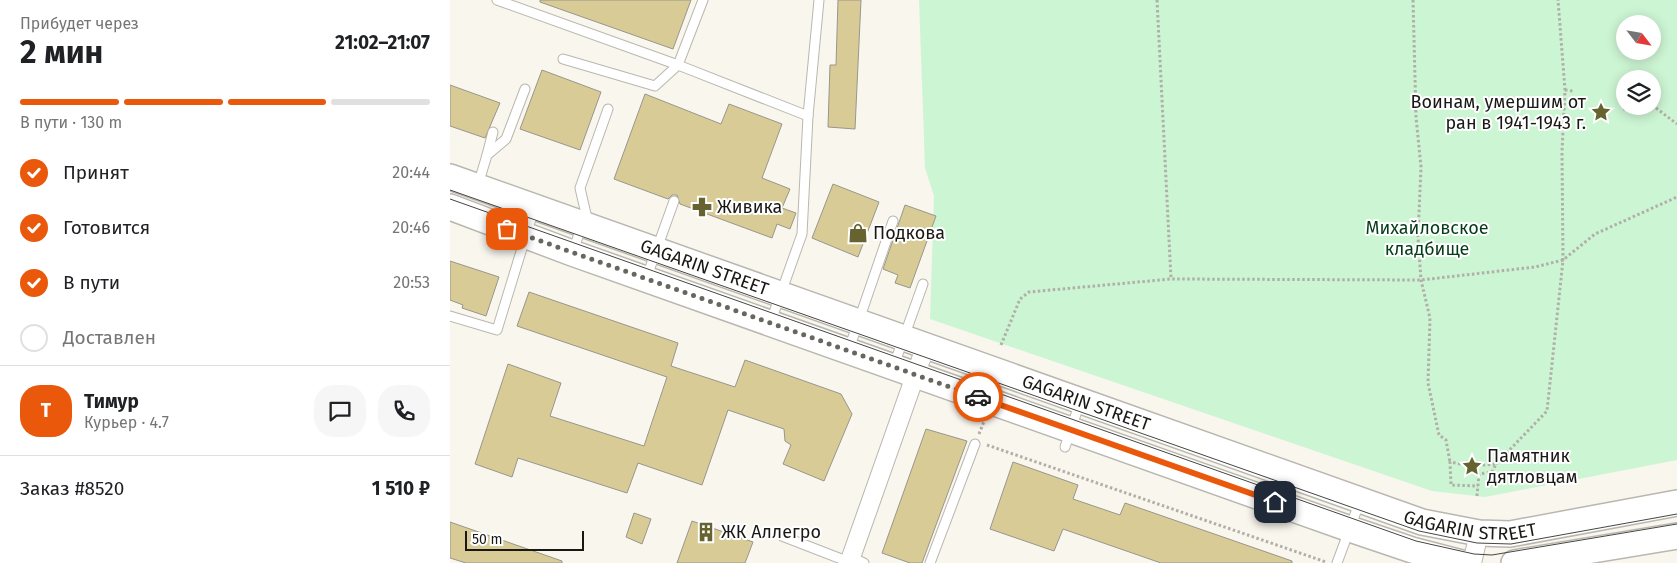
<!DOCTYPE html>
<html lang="ru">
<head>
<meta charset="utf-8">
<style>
  body { margin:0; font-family:"Fira Sans",sans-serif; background:#f6f6f6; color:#202124; height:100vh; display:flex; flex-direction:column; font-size:19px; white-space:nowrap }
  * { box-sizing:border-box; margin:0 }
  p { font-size:16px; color:#757577 }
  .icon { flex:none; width:28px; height:28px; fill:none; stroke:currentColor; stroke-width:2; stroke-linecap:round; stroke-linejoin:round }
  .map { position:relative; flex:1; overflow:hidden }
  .sheet { display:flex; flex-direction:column; background:#fff; width:450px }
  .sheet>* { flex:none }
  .needle { width:32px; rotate:121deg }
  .tools { position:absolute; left:1166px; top:15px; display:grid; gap:10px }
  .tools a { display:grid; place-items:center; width:45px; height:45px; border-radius:50%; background:#fff; box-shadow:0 2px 12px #0003; font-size:25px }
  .scale { position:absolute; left:15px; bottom:12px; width:119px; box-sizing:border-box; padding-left:5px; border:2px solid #191815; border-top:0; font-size:14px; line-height:18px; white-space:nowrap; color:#191815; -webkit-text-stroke:4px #fff; paint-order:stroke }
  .pin { position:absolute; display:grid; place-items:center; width:42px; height:42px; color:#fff; margin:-21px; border-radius:10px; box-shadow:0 2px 8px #0006 }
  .courier { position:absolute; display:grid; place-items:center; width:50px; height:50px; margin:-25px; border:4px solid #ea580c; border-radius:50%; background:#fff; color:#222; box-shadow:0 1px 6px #0007 }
  .head em { font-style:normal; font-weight:700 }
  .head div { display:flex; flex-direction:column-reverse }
  .head { display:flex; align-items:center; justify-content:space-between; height:85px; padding:0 20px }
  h1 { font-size:32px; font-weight:700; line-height:38px }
  .bar { display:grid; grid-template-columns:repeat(4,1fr); gap:8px 5px; align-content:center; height:60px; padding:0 20px }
  .bar i { height:6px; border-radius:4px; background:#e0e0e0 }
  .bar .selected { background:#ea580c }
  .bar p { grid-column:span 4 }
  .line { display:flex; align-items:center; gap:12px; padding:0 20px; border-top:1px solid #e0e0e0 }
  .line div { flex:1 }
  .round { display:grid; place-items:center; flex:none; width:52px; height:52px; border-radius:20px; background:#f6f6f6 }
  ol { padding:0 20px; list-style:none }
  li { display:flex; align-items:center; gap:15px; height:55px }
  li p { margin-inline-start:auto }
  li .icon { padding:5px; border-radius:50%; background:#ea580c; color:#fff; stroke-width:4 }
  li:last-child { color:#757577 }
  li i { width:28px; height:28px; border:2px solid #e0e0e0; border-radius:50% }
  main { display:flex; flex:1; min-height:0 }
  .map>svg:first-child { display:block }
</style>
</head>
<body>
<main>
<section class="sheet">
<div class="head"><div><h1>2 мин</h1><p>Прибудет через</p></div><em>21:02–21:07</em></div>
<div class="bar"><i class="selected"></i><i class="selected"></i><i class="selected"></i><i></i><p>В пути · 130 m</p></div>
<ol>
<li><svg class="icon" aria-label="check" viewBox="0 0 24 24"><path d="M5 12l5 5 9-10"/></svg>Принят<p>20:44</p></li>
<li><svg class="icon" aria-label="check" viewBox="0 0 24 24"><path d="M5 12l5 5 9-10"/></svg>Готовится<p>20:46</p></li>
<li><svg class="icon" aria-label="check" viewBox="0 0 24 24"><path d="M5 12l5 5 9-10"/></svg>В пути<p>20:53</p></li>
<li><i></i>Доставлен</li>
</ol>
<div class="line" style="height:90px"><b class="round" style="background:#ea580c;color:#fff">Т</b><div><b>Тимур</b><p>Курьер · 4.7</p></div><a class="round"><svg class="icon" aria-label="chat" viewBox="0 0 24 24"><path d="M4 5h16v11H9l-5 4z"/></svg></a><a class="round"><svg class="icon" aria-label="phone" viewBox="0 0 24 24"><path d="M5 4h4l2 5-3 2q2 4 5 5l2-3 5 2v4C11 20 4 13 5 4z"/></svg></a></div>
<div class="line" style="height:65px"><div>Заказ #8520</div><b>1 510 ₽</b></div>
</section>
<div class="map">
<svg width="1227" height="563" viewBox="0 0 1227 563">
  <rect width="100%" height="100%" fill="#f8f6ed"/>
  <path fill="#ccf5d3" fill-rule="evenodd" d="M469 0H1227V460L1035 497 982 491 480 319 484 196 475 168ZM1175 24H1202V51H1175ZM1175 79H1202V106H1175Z"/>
  <g fill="#d8cb95" stroke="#98968e">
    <polygon points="90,0 241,0 223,49 90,2"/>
    <polygon points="388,0 411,0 405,129 378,127 380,65 386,65"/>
    <polygon points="92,70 151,92 130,150 70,129"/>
    <polygon points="0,85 50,103 35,138 0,126"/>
    <polygon points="195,94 271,124 279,104 332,124 312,178 340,189 332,208 346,213 340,229 327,224 322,238 230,204 227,195 222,195 218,199 164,179"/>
    <polygon points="383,184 429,202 408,257 362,238"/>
    <polygon points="455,205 486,216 460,288 445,283 448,275 433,269"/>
    <polygon points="0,261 49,277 36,316 12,308 13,305 0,300"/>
    <polygon points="79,292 228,343 221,366 285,387 295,360 391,394 402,414 374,481 333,464 341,445 335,441 334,429 278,410 252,485 188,463 177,493 68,458 62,477 25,464 58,364 111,383 100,416 194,446 217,377 67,326"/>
    <polygon points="476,429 517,441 472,563 460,563 432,553"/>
    <polygon points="563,462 628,485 623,499 670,515 675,503 842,561 842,563 711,563 613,529 604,551 540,529"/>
    <polygon points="184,513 201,519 192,544 176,537"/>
    <polygon points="242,521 303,542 295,563 227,563"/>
    <polygon points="0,522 112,561 112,563 16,563 0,558"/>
  </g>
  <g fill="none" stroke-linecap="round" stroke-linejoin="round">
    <defs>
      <g id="service">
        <polyline points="47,0 228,65 358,116"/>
        <polyline points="113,59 205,86 228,65 253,0"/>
        <polyline points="37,155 43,132"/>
        <polyline points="28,185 37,155 56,139 75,89"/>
        <polyline points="123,251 136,214 130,188 158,109"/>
        <polyline points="196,279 224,201"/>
        <polyline points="0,316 47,330 84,209"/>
        <polyline points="321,321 352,234 358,116 369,0"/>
        <polyline points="399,349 443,221"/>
        <polyline points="444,365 473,284"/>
        <polyline points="615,447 630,402"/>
        <polyline points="332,536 399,562"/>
        <polyline points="401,557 414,563"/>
        <polyline points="480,563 525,444"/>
        <polyline points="887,563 910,501"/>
      </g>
      <g id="minor">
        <polyline points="399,563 476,345"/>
        <polyline points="1022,563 1029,533"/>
      </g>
      <g id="secondary">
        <path id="s1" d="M0 177 972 522 1029 533 1060 534 1227 503"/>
        <polyline points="0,207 122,253 900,529 962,550 1012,563"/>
        <polyline points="1064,563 1227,536"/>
      </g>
    </defs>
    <use href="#service" stroke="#b9b7af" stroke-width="11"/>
    <use href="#minor" stroke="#b9b7af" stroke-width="20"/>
    <use href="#secondary" stroke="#b9b7af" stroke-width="28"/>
    <g stroke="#b1afa8" stroke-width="3" stroke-dasharray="2.5 2.5" stroke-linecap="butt">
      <polyline points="707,0 721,279"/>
      <polyline points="963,0 966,117 971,167 968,237 971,280 980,318 978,383 989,435 996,440 1000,462"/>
      <polyline points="1115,90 1123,91"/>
      <polyline points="1202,105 1227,124"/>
      <polyline points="1173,109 1195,106"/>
      <polyline points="551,345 570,299 579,292 721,279 971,280 1085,267 1113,260 1145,234 1227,197"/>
      <polyline points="529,434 535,419"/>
      <polyline points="537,445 876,562"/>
      <polyline points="1046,464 1097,411 1113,260 1112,151 1115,90 1108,0"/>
      <polyline points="1027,496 1029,474 1042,472 1046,464 1022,466 1000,462 1001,485 1028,486"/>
    </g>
    <use href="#service" stroke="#fff" stroke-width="9"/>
    <use href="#minor" stroke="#fff" stroke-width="18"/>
    <use href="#secondary" stroke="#fff" stroke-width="25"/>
    <g stroke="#464541" stroke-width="1">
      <polyline points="0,190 969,531 1027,543 1061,544 1227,514"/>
      <polyline points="0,199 966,541 1024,554 1042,555 1227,524"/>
    </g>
  </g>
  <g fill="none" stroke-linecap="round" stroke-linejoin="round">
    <polyline stroke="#676661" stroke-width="5" stroke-dasharray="0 9" points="57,229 528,397"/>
    <polyline stroke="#ea580c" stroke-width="6" points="528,397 825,502"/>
  </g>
  <defs>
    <symbol id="sight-bare" viewBox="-9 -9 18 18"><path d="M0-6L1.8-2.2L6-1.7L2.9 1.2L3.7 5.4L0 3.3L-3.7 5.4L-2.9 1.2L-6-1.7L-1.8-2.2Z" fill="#666330" stroke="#fff" stroke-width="2.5" paint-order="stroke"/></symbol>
    <symbol id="pharmacy-bare" viewBox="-9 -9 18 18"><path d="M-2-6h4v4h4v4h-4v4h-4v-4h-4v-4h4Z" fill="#666330" stroke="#fff" stroke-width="2.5" paint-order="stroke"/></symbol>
    <symbol id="shop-bare" viewBox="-9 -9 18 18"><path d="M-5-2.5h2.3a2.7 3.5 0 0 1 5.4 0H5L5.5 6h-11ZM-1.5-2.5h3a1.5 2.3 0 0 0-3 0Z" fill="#666330" stroke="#fff" stroke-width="2.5" paint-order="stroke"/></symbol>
    <symbol id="building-bare" viewBox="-9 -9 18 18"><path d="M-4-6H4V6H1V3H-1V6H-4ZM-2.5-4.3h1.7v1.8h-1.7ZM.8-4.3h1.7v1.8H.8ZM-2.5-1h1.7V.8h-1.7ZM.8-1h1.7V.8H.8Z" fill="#666330" stroke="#fff" stroke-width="2.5" paint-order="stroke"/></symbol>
  </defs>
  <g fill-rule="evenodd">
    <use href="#sight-bare" x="1137" y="98" width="28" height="28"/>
    <use href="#pharmacy-bare" x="238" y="193" width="28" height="28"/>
    <use href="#shop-bare" x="394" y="219" width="28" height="28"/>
    <use href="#sight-bare" x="1008" y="452" width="28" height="28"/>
    <use href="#building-bare" x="242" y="518" width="28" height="28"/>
  </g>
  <g text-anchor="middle" stroke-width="4" stroke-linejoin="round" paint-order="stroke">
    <g font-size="18" fill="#191815" stroke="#fff" text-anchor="start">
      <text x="1136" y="108" text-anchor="end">Воинам, умершим от<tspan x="1136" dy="21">ран в 1941-1943 г.</tspan></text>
      <text x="267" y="213">Живика</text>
      <text x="423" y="239">Подкова</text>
      <text x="1037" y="462">Памятник<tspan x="1037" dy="21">дятловцам</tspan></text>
      <text x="271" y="538">ЖК Аллегро</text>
    </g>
    <g font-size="18" fill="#043b18" stroke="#fff">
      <text x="977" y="234">Михайловское<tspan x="977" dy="21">кладбище</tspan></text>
    </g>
    <g font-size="18" fill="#191815" stroke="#fff">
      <text dy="6" stroke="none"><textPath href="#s1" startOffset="270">GAGARIN STREET</textPath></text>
      <text dy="6" stroke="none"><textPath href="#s1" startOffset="675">GAGARIN STREET</textPath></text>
      <text dy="6" stroke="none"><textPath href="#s1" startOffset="1080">GAGARIN STREET</textPath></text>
    </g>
  </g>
</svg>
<div class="tools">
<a><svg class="needle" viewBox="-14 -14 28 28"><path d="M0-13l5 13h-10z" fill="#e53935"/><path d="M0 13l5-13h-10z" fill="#757577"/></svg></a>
<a><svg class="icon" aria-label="layers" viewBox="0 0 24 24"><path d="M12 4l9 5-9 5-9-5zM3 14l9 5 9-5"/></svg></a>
</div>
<div class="scale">50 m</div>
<div class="pin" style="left:57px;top:229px;background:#ea580c"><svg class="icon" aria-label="bag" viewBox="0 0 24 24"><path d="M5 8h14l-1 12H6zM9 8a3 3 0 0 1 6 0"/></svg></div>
<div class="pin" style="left:825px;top:502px;background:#1f2937"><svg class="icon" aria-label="home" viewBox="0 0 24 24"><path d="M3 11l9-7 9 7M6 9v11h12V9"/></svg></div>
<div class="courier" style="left:528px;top:397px"><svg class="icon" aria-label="car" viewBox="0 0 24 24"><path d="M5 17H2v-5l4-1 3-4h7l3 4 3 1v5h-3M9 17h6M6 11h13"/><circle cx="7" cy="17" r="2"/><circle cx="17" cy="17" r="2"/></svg></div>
</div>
</main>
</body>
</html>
